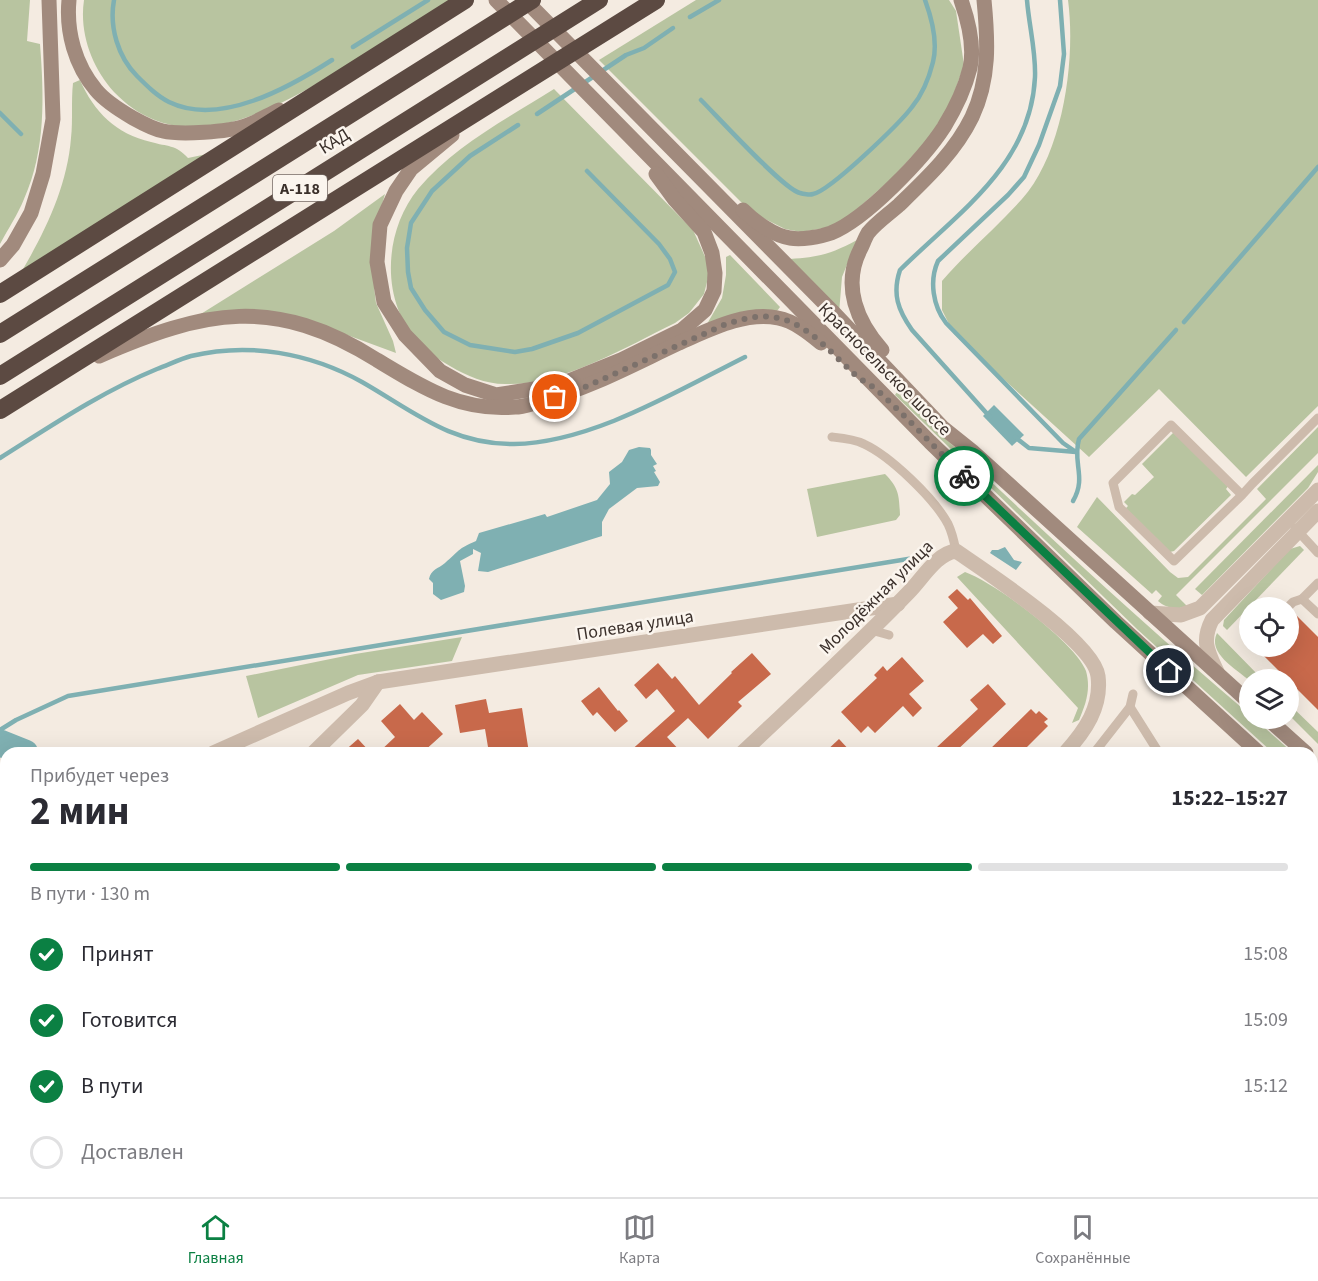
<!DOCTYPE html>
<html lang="ru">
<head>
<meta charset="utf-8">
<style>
  body { margin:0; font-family:"Source Sans 3",sans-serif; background:#f7f7f7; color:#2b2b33; height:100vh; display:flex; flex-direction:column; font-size:22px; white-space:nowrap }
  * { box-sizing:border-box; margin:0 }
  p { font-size:20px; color:#7c7c81 }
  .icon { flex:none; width:33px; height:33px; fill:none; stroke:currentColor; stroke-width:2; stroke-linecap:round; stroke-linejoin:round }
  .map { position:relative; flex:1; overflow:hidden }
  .panel { position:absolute; left:0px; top:747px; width:1318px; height:450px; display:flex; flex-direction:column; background:#fff; border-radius:18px 18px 0 0; box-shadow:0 6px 24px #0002 }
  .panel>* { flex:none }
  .controls { position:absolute; left:1239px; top:597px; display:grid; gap:12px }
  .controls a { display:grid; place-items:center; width:60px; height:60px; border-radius:50%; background:#fff; box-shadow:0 6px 24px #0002; font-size:30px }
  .pin { position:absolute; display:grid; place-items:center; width:51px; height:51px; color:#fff; margin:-26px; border:3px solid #fff; border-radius:50%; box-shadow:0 2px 6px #0007 }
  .courier { position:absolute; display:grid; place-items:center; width:60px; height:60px; margin:-30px; border:4px solid #0b8043; border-radius:50%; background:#fff; color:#222; box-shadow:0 2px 8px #0007 }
  .overview em { font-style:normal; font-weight:700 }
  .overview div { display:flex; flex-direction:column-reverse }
  .overview { display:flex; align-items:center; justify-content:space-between; height:102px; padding:0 30px }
  h1 { font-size:39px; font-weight:700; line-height:45px }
  .bar { display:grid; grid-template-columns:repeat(4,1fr); gap:9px 6px; align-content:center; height:72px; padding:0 30px }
  .bar i { height:8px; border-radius:4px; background:#e1e1e2 }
  .bar .current { background:#0b8043 }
  .bar p { grid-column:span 4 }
  ol { padding:0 30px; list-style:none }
  li { display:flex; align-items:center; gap:18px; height:66px }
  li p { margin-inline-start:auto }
  li .icon { padding:6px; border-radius:50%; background:#0b8043; color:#fff; stroke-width:4 }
  li:last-child { color:#7c7c81 }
  li i { width:33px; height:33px; border:3px solid #e1e1e2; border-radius:50% }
  .tabs { display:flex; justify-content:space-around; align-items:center; height:84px; border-top:2px solid #e1e1e2; background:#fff; font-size:16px; color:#7c7c81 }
  .tabs a { display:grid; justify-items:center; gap:3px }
  .tabs .current { color:#0b8043 }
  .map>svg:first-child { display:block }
</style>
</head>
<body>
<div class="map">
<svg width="1318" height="1197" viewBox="0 0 1318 1197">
  <rect width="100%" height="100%" fill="#f4ebe1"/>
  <g fill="#b8c4a0">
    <path d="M0 0H30L27 41 40 44C44 96 46 150 24 199 18 214 8 229 0 244Z"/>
    <path d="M84 0H453C420 21 386 41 353 62 282 105 186 167 114 92 92 68 79 33 84 0Z"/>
    <polygon points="696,0 949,0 956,11 964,65 944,122 891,179 847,218 830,227 801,232 785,229 751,212 599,60"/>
    <path d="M1068 0H1318V406L1246 477 1159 389 1089 457 954 334 942 310V281C967 252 996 228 1022 199 1063 153 1076 60 1068 0Z"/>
    <path d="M80 80C94 112 116 134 151 142 168 147 175 144 188 158L207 154 19 276C44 234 67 188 71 138 73 120 71 101 73 83Z"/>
    <path d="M554 89 693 230 707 261 709 274 704 294 689 313 675 323C626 347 561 386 505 384 485 384 467 376 450 366 439 360 429 353 420 344 380 303 383 232 418 189 454 146 508 118 554 89Z"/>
    <polygon points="385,194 374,233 374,287 376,303 393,341 396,353 339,332 196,317 334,231"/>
    <path d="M857 240 842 277 839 313 790 259C819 257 831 254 857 240Z"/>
    <polygon points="730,255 780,307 777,311 707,324 722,298 726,275 726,257"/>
    <path d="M897 392C1012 503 1128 611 1249 714L1250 718 1255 719 1293 753H1273L1138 630 895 395Z"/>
    <path d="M1318 427V453L1176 595 1187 606C1178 610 1165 608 1158 601L1162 596 1156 590 1152 594 1077 527 1097 497 1170 572 1178 578 1188 577 1266 499 1257 489Z"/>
    <polygon points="1174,432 1229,485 1226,489 1231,495 1174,551 1170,552 1125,509 1128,506 1124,502 1132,494 1135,495 1154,477 1142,464"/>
    <polygon points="1318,465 1318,472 1308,488 1202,595 1195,589"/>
    <path d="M885 474C899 488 899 495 900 515L896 520 817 537 807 489Z"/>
    <polygon points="1300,546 1304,550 1227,630 1223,626 1224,620 1290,549"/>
    <path d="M965 572C994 582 1076 643 1086 671 1091 689 1086 704 1079 720L1072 723 1078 708 957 577Z"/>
    <path d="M1217 633 1262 679 1249 680C1236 669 1207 653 1217 633Z"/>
    <polygon points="462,637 452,661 358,675 258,718 246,676 355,654"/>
    <polygon points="1289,704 1318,732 1318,744 1289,715"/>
    <polygon points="633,1191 690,1191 683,1197 627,1197"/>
    <polygon points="1200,1191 1236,1191 1242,1197 1194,1197"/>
  </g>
  <g fill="#7fb0b2">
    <polygon points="994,405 1024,435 1012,446 983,416"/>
    <path d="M639 447 650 448 651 450V455L657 464 653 466 656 471 654 472 660 482 658 486 637 488 609 509 602 522V536L488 572 478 571 481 553 473 549V554L460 561 465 586 464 592 441 600 433 594V583L429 579C431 569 438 569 445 563 459 551 457 549 476 541L479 533 545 514 547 517 597 500 610 484 609 472 622 462 629 450Z"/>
    <polygon points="1005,547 1014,560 1022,562 1016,570 990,553 992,550 998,550"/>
  </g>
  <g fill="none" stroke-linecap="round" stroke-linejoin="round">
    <g stroke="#7fb0b2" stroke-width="4.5">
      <path d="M114 0C109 27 118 57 137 76 147 86 157 96 169 102 220 127 290 87 332 60"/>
      <path d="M1060 0 1064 54 1060 86 1039 145 1024 177 1008 195 938 261C929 281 933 306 946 323L1063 443 1076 452"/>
      <polyline points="690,17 719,0"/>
      <polyline points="353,47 428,0"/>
      <path d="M701 100C717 116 784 190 800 193 803 194 810 195 813 194 830 191 900 123 912 107 922 95 929 78 933 62 938 42 932 19 925 0"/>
      <polyline points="0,113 21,134"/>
      <polyline points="537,114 626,55 644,48 673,28"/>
      <polyline points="518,125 470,156 432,191 411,223 407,248 408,272 411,288 425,310 444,332 470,345 515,352 532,349 578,333 668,285 675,272 670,259 659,244 587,171"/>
      <polyline points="1184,322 1318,167"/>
      <path d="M990 417 912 330C898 310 892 294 900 270 956 214 1031 166 1035 77 1036 51 1029 26 1027 0"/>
      <polyline points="1015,437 1029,448 1076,452"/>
      <path d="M0 458C51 426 101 392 157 369 168 365 180 359 191 356 249 342 310 353 362 382 413 411 451 445 514 444 591 443 677 391 745 357"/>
      <path d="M1073 501C1087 477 1072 463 1079 439L1176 330"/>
      <polyline points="0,730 16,720 68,696 914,558"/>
    </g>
    <g stroke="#7fb0b2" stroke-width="27">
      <polyline points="0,743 25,753"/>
      <polyline points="453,1191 459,1197"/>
    </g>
  </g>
  <g fill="#c8694b">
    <polygon points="957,589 968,600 970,598 1002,636 993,644 983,634 967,648 943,622 958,608 948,597"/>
    <polygon points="1293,612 1318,637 1318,710 1262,654 1266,646 1288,646 1288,615"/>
    <polygon points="752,653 771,674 738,702 742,706 708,739 688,718 667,737 682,753 628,753 675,711 657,689 646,699 634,685 658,663 672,679 675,676 699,705 732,673 731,672"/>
    <polygon points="902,657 924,681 909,694 922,708 913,717 903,706 875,733 868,726 861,733 841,712 877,678 874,675 883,666 887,671"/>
    <polygon points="988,684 1006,704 954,753 942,753 937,747 978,709 970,700"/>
    <polygon points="599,687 618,711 619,710 628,721 615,732 597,712 593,716 581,701"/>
    <polygon points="486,699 489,713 522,708 529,753 489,753 485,729 460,733 455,705"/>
    <polygon points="400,704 414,720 422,712 443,734 422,753 378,753 395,737 381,721"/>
    <polygon points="1031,709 1036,714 1039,711 1048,719 1044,722 1048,726 1021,753 986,753"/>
    <polygon points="358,739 371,753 342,753"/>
    <polygon points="839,739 852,753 824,753"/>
  </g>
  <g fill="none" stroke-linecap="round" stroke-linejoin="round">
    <g stroke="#cdbbac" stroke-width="9">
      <path d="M832 437C842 438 854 439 864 444 890 456 934 498 948 524 952 532 954 541 956 551"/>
      <polyline points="1242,495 1171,425 1113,483 1119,507 1174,561 1242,495 1252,484 1318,418"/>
      <polyline points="1295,528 1318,553"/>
      <polyline points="1318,583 1302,599 1318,614"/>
      <polyline points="1287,608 1293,602 1302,599"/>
      <polyline points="871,630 889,635"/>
      <polyline points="1130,707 1159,753"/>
      <polyline points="1094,753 1130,707 1133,694"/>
      <polyline points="847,1191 854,1197"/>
      <polyline points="1100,1191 1106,1197"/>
      <polyline points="1244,1191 1251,1197"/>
    </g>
    <g stroke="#cdbbac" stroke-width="15">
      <polyline points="1150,613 1181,615 1200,608 1318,490"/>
      <path d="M1218 674C1208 652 1201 642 1212 620L1318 511"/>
      <polyline points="213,753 348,693 378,682 898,604"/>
      <polyline points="313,753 362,705 378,682"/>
      <path d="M742 753C798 700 855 648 909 592 922 579 937 553 956 551 985 571 1094 642 1098 676 1102 707 1085 731 1065 753"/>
      <polyline points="1312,843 1318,848"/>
      <polyline points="0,873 6,869"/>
      <polyline points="0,1086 6,1084"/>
      <polyline points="1312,1134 1318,1127"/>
      <polyline points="619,1197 625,1191"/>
      <polyline points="1265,1197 1270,1191"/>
    </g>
    <g stroke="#a18a7d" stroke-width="15">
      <path d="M69 0C66 32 75 65 96 90 105 101 121 111 133 118 142 123 153 129 163 131 180 135 228 132 245 126 257 122 268 115 279 110"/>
      <polyline points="496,0 930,442 1116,622 1259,753"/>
      <polyline points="525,0 833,312 942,427 972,451 1250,703"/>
      <polyline points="452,135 411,169 396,191 380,225 377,262 384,302 405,335 440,371 465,385 496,395 559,385 621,360 682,330 705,310 714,291 715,273 712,253 704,232 675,200 656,174"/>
      <path d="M743 210C754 221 774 236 790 238 801 240 820 237 831 233 866 219 924 158 944 127 955 109 965 88 970 68 975 46 968 20 961 0"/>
      <polyline points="0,260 13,245 31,213 43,174 53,119 49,0"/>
      <path d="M882 350C857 322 842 286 860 250 863 244 865 238 868 233 876 223 889 214 899 205 926 179 955 152 972 117 990 79 988 41 984 0"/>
      <path d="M99 356C205 310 274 295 377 360 422 387 460 412 515 407 524 407 533 403 542 401 590 388 634 364 679 343 709 330 745 311 778 318 794 321 809 333 821 343"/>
      <polyline points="1267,718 1306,753"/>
      <polyline points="1312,801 1318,805"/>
    </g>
    <g stroke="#5c4a42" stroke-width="18">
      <polyline points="0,294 465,0"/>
      <polyline points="0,334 532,0"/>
      <polyline points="0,376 599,0"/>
      <polyline points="0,410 656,0"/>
    </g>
  </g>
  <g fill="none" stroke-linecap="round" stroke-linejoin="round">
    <path stroke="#7c716b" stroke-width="6" stroke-dasharray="0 10.8" d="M555 397 585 387 724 325C741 319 760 314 778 318 808 324 831 353 852 372 860 380 870 384 878 391 908 418 935 448 964 476"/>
    <polyline stroke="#0b8043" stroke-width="8" points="964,476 1169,671"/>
  </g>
  <g text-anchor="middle" stroke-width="5" stroke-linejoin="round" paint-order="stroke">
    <rect fill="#fbf5ee" stroke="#756b66" stroke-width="1.5" x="273" y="175" width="54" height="26" rx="4.5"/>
    <g font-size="16" font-weight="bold" fill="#3b302b">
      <text x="300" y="194">А-118</text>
    </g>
    <g font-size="18" fill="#3b302b" stroke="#fbf5ee">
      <text transform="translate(334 141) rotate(-32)" y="6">КАД</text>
      <text transform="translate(885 369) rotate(45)" y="6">Красносельское шоссе</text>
      <text transform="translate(876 597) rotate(-45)" y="6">Молодёжная улица</text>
      <text transform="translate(635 625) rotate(-9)" y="6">Полевая улица</text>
    </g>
  </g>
</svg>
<div class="controls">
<a><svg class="icon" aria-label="locate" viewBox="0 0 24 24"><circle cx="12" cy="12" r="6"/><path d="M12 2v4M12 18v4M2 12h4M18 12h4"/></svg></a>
<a><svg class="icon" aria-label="layers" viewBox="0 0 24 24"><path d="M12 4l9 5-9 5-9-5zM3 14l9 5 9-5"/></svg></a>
</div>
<div class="pin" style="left:555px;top:397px;background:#ea580c"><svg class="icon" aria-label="bag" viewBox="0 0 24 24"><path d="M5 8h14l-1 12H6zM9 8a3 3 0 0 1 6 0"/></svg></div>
<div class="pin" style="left:1169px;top:671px;background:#1f2937"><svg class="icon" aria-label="home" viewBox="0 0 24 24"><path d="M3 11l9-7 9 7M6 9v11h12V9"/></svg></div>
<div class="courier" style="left:964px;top:476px"><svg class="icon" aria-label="bike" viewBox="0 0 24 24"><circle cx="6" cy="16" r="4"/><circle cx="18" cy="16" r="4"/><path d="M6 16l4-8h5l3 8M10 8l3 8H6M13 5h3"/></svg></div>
<section class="panel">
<div class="overview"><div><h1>2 мин</h1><p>Прибудет через</p></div><em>15:22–15:27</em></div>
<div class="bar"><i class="current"></i><i class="current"></i><i class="current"></i><i></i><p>В пути · 130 m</p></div>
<ol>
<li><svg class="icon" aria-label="check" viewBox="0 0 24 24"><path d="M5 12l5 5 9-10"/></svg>Принят<p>15:08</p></li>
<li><svg class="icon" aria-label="check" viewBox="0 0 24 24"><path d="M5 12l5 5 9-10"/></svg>Готовится<p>15:09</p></li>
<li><svg class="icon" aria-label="check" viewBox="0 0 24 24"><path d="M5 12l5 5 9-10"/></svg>В пути<p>15:12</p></li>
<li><i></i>Доставлен</li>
</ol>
</section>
</div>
<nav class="tabs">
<a class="current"><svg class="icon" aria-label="home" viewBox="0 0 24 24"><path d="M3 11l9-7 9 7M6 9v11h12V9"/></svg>Главная</a>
<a><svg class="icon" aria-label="map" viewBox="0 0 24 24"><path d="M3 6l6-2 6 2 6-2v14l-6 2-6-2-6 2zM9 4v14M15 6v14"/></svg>Карта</a>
<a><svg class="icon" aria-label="saved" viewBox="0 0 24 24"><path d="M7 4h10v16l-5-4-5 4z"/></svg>Сохранённые</a>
</nav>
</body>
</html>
